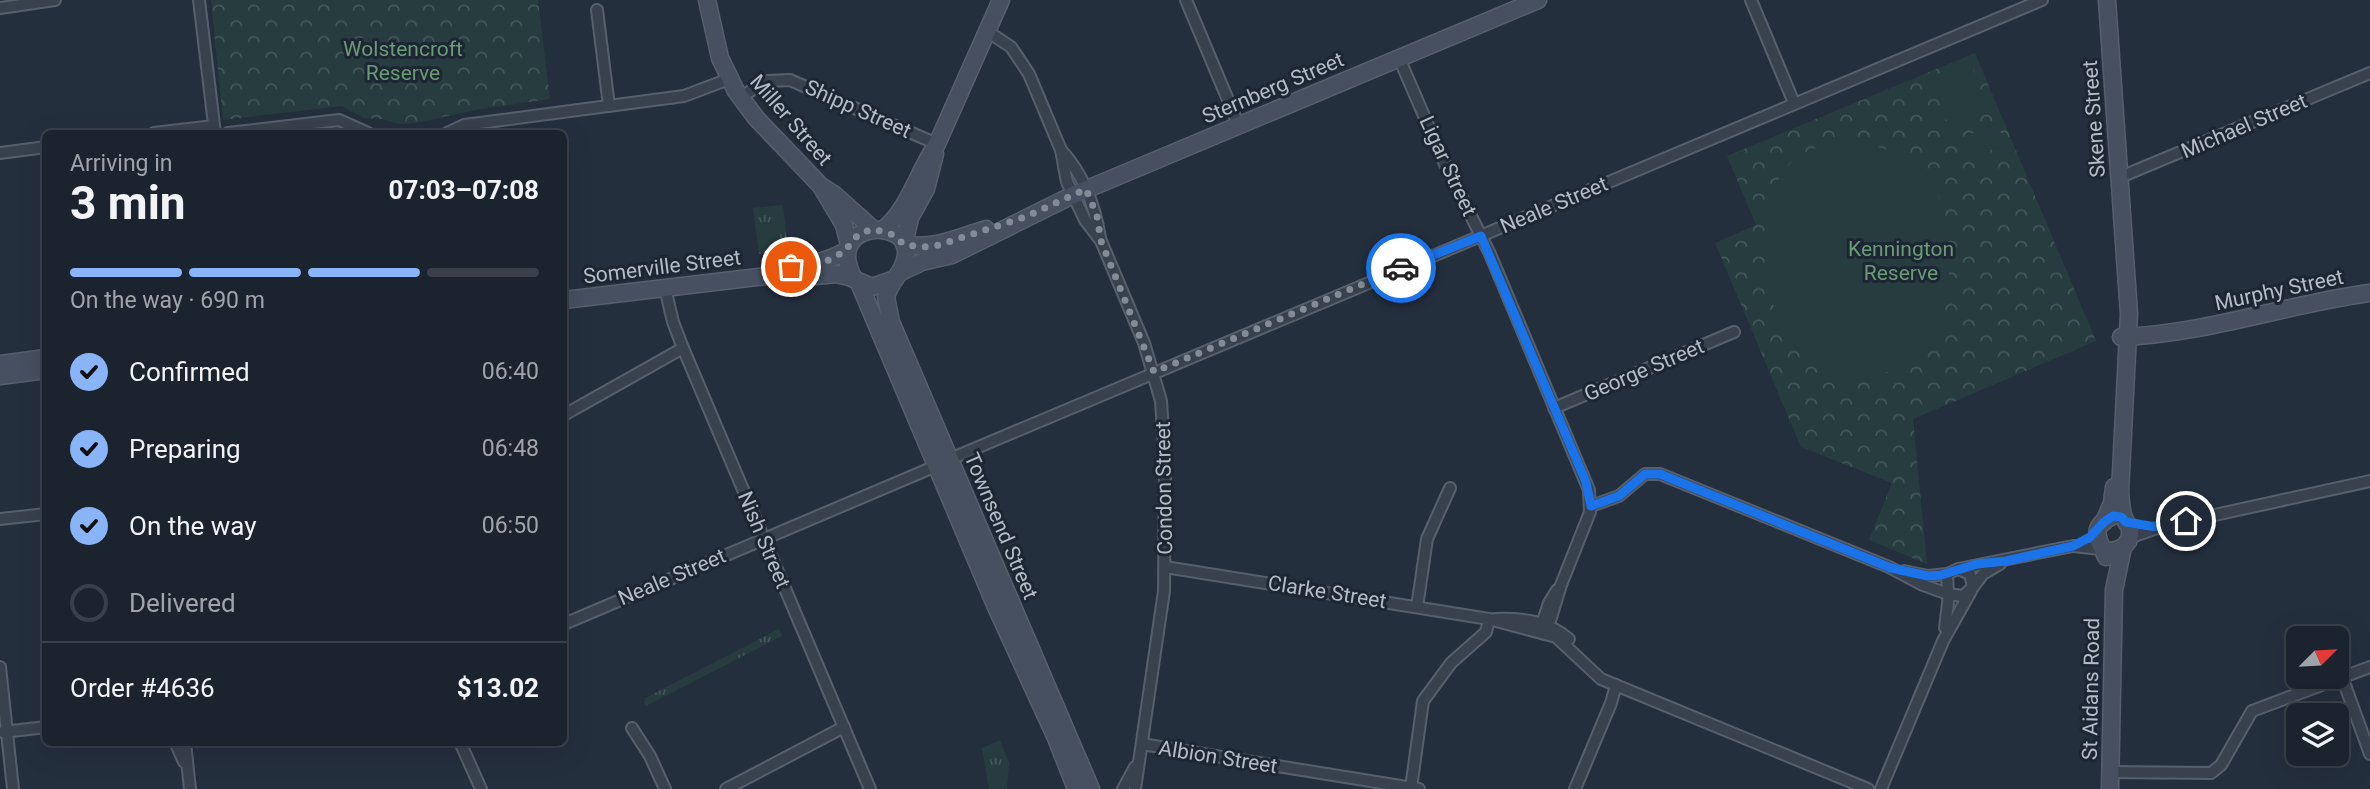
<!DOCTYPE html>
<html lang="en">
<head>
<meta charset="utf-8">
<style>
  body { margin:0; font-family:Roboto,sans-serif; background:#242b36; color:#f1f3f6; height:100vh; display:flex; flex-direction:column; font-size:26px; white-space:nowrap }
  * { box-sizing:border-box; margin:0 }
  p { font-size:23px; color:#a0a4aa }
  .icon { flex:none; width:38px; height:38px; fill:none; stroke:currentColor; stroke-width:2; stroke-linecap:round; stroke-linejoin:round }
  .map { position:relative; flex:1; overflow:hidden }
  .details { position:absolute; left:42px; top:130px; width:525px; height:616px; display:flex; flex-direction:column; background:#1b232e; border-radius:10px; box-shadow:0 7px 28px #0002,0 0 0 2px #39404a }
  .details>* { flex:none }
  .needle { width:46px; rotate:66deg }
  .controls { position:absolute; left:2286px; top:626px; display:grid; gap:14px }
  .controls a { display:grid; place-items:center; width:63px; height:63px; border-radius:10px; background:#1b232e; box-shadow:0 7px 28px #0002,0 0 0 2px #39404a; font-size:35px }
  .pin { position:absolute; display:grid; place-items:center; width:60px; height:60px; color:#fff; margin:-30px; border:4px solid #fff; border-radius:50%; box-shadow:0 2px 7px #0007 }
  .courier { position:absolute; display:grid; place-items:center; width:70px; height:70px; margin:-35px; border:5px solid #1a73e8; border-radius:50%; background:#fff; color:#222; box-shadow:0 2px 9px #0007 }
  .summary em { font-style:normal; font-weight:700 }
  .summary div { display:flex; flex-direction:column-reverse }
  .summary { display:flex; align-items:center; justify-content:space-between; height:119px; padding:0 28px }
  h1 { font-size:46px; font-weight:700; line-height:52px }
  .bar { display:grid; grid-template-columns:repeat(4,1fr); gap:10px 7px; align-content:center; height:84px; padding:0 28px }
  .bar i { height:9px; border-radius:5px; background:#39404a }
  .bar .on { background:#8ab4f8 }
  .bar p { grid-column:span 4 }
  .line { display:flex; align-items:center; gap:18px; padding:0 28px; border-top:2px solid #39404a }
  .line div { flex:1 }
  ol { padding:0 28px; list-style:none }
  li { display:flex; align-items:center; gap:21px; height:77px }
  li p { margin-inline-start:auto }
  li .icon { padding:7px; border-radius:50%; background:#8ab4f8; color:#111; stroke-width:4 }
  li:last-child { color:#a0a4aa }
  li i { width:38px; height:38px; border:4px solid #39404a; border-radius:50% }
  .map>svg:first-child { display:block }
</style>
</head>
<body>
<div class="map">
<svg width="2370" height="789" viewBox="0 0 2370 789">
  <defs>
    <pattern id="grass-tufts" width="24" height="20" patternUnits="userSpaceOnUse" patternTransform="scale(1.75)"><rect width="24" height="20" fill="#263c3f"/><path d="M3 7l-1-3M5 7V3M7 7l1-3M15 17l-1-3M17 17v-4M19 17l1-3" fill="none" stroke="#435659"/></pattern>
    <pattern id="forest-crowns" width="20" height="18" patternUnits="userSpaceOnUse" patternTransform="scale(1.75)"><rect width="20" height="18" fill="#263c3f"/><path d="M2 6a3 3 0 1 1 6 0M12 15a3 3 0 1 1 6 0" fill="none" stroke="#435659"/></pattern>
  </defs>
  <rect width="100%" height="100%" fill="#242f3e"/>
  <g fill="url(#grass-tufts)">
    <polygon points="783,205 788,250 759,254 753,208"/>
    <polygon points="779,629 782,636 646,706 644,702 645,698"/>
    <polygon points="1000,740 1009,763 1007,789 989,789 982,748"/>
  </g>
  <g fill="url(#forest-crowns)">
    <polygon points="211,0 538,0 550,99 480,109 416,123 399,124 382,119 364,118 342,106 223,120"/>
    <polygon points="1975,53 2096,341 1913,419 1927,564 1869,540 1892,483 1801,447 1715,243 1756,225 1727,156"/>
  </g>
  <g fill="#263c3f">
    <polygon points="1970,61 1978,82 1936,99 1928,78"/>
    <polygon points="1983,91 1991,111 1950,128 1941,108"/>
    <polygon points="1997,123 2005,144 1963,161 1955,141"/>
    <path d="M1848 143C1877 145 1904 151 1925 173 1957 207 1957 313 1927 349 1912 368 1884 375 1860 375 1794 377 1769 314 1765 258 1761 199 1779 143 1848 143Z"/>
  </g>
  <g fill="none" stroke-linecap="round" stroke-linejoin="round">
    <defs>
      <g id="street">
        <polyline points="199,0 215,133"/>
        <polyline points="1186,0 1239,126"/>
        <polyline points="1751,0 1794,103"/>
        <polyline points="0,8 55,0"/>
        <polyline points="597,10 609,106"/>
        <polyline points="987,31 1011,47 1029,74 1061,150 1067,182 1085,220 1101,241 1144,343 1161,401 1165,461 1164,591 1135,789"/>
        <polyline points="1399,58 1444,162 1490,254 1589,490 1590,512 1561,585 1546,634"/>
        <polyline points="740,97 768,81 790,80 937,144"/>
        <polyline points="154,133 214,126"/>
        <polyline points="228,133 339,120 368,133"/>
        <polyline points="447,133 464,125 684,96 729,79"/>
        <path d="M1061 150C1084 175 1095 206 1100 238"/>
        <polyline points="0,153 46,147"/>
        <polyline points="2118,178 2370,73"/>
        <polyline points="665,288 673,322 683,348 870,789"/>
        <polyline points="1554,408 1734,332"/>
        <polyline points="564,415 683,348"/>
        <polyline points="950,459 2042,0"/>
        <polyline points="1591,506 1619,496 1645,474 1660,474 1889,567 1923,585 1948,594"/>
        <polyline points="0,519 46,514"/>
        <polyline points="2129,538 2160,527 2370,481"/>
        <polyline points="1165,567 1489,619 1556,637 1601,679 1868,789"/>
        <polyline points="1958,569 2073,546 2101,549"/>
        <polygon points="1958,569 1970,574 1973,587 1963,596 1948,594 1947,574"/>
        <polyline points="1904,571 1928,576 1947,574"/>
        <polyline points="1973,587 1983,574 2000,564"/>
        <polyline points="1417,607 1427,539 1450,488"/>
        <path d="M1495 619C1522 618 1548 621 1569 639"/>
        <polyline points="564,624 936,466"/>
        <polyline points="1945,628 1949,594"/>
        <polyline points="1540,630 1549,603 1557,590"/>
        <polyline points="0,667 13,789"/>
        <polyline points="2342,677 2370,754"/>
        <polyline points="632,728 650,756 665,789"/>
        <polyline points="3,732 46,727"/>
        <polyline points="175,742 184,762"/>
        <polyline points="185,742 190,789"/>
        <polyline points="460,742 481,789"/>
        <polyline points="1142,744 1419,789"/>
        <polyline points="2110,772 2211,773 2221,765 2252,711 2370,667"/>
        <polyline points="1411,788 1423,701 1451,663 1486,632 1489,619"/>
        <polyline points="726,789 844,727"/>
        <polyline points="1123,789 1135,767"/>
        <polyline points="1575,789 1611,703 1616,685"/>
        <polyline points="1881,789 1943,641 1971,591"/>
      </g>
      <g id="secondary">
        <polyline points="707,0 720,58 736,91 756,118 821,186 835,195 873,229"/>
        <polyline points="822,188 844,225 849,245"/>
        <path d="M883 230C909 209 918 171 937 144L1001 0"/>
        <polyline points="904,244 910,218 926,189 935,154"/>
        <path d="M905 245C935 249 958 238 986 229"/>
        <polyline points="901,272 922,262 952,255 1073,195 1538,0"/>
        <path d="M771 274C796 265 824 265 847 250"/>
        <path d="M854 279C823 222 907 217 906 252 906 271 890 280 886 297L891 322 1091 789"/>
        <polyline points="859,283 996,607 1056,738 1076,789"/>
        <polyline points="564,300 766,276 796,278 836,274 849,277 872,287 895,279"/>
        <path d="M2121 337C2206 334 2287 304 2370 293"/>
        <polyline points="0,364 46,358"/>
        <polyline points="0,376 46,370"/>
        <polyline points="2104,522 2112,503 2114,487"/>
        <path d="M2104 550C2116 553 2132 546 2130 530 2129 523 2128 526 2125 520 2121 512 2121 501 2120 492L2129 314 2107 0"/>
        <path d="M2106 557C2099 540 2088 527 2113 516"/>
        <polyline points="2110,789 2114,590 2123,547"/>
      </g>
    </defs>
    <use href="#street" stroke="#565f6c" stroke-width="14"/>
    <use href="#secondary" stroke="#565f6c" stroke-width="19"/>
    <use href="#street" stroke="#38414e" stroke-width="10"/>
    <use href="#secondary" stroke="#465061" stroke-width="16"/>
  </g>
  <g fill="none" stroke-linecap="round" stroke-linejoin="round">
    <polyline stroke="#828b98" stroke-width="7" stroke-dasharray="0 12.6" points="791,267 829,260 847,250 849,245 859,234 873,229 891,234 905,245 923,247 939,245 1025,217 1086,189 1097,216 1101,241 1154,372 1401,268"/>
    <polyline stroke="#1a73e8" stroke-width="9" points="1401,268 1481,236 1586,482 1591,506 1619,496 1645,474 1660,474 1891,568 1928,576 1941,575 1977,564 2006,561 2073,546 2090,537 2104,522 2113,516 2121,517 2126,522 2150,526 2160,527 2186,521"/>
  </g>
  <g text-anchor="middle" stroke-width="6" stroke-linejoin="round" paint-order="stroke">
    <g font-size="21" fill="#6b9a76" stroke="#1d2633">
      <text x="403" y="56">Wolstencroft<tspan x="403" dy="24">Reserve</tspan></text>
      <text x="1901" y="256">Kennington<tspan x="1901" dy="24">Reserve</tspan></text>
    </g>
    <g font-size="21" fill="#b4bcc9" stroke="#1d2633">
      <text transform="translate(1273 88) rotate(-23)" y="7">Sternberg Street</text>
      <text transform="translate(858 109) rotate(24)" y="7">Shipp Street</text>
      <text transform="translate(2094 119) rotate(-94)" y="7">Skene Street</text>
      <text transform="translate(791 120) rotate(49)" y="7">Miller Street</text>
      <text transform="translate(2244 126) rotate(-23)" y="7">Michael Street</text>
      <text transform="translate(1448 166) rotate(65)" y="7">Ligar Street</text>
      <text transform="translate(1554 205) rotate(-23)" y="7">Neale Street</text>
      <text transform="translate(662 267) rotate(-7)" y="7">Somerville Street</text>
      <text transform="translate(2279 290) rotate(-12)" y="7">Murphy Street</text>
      <text transform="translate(1644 370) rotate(-23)" y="7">George Street</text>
      <text transform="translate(1164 488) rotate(-91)" y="7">Condon Street</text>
      <text transform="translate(1001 526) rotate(67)" y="7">Townsend Street</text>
      <text transform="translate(764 540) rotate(67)" y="7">Nish Street</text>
      <text transform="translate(672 577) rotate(-23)" y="7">Neale Street</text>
      <text transform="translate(1327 592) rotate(9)" y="7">Clarke Street</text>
      <text transform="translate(2091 689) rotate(-89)" y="7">St Aidans Road</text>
      <text transform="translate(1218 757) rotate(9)" y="7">Albion Street</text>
    </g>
  </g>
</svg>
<div class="controls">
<a><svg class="needle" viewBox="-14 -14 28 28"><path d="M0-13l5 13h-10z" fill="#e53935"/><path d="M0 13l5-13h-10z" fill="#a0a4aa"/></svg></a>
<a><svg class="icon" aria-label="layers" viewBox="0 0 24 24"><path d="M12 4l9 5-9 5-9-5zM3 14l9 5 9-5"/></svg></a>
</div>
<div class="pin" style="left:791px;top:267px;background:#ea580c"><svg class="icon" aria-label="bag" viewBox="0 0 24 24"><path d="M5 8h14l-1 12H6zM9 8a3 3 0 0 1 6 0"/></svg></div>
<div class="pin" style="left:2186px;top:521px;background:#1f2937"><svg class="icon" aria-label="home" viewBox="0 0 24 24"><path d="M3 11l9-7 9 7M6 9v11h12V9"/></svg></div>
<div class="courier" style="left:1401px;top:268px"><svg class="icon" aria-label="car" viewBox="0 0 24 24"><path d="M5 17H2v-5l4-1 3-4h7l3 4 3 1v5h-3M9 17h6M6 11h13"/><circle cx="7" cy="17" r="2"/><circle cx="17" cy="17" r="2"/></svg></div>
<section class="details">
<div class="summary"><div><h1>3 min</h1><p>Arriving in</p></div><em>07:03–07:08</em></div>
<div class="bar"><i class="on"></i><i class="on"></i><i class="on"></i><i></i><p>On the way · 690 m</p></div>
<ol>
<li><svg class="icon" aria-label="check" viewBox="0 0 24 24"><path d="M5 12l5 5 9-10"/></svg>Confirmed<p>06:40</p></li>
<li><svg class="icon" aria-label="check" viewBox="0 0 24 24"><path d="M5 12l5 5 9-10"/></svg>Preparing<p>06:48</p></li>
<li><svg class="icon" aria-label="check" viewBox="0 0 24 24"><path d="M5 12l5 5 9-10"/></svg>On the way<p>06:50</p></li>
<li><i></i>Delivered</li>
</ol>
<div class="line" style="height:91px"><div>Order #4636</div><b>$13.02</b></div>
</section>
</div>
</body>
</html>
